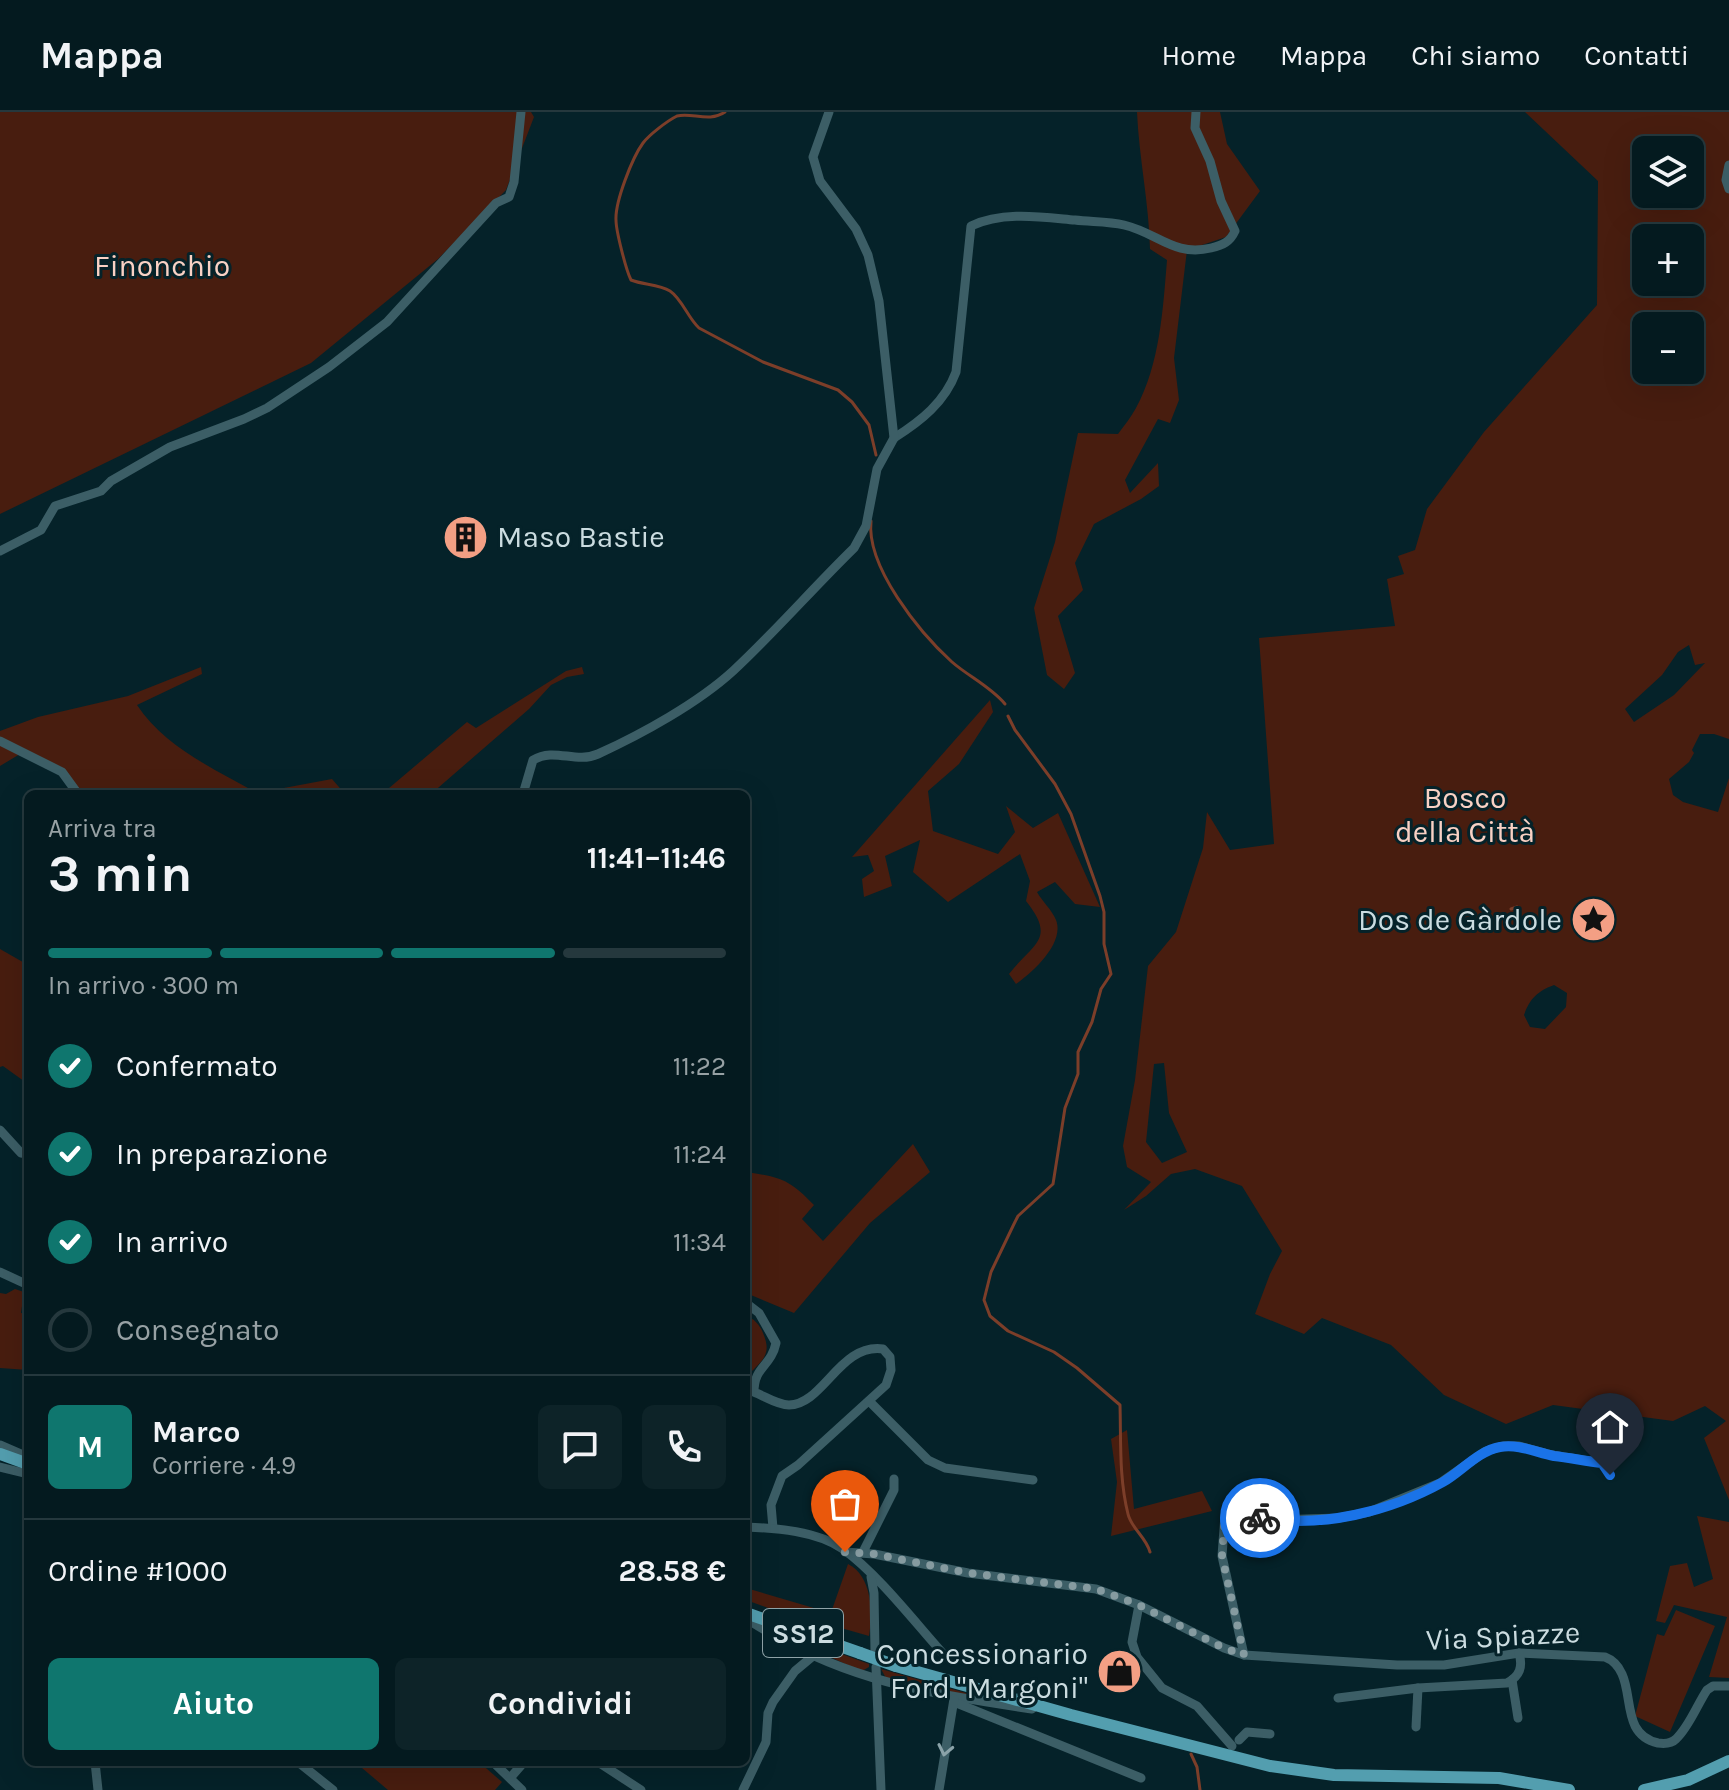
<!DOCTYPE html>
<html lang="it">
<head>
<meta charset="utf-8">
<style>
  body { margin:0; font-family:Karla,sans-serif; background:#0d2328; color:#f1f3f6; height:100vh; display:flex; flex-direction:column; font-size:30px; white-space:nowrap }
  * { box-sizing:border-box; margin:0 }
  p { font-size:26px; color:#97a1a4 }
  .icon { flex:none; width:44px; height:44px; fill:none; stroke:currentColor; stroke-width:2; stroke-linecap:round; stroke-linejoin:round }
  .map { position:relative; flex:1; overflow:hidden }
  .details { position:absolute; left:24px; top:678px; width:726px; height:976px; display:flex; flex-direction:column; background:#041a1f; border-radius:12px; box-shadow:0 8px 32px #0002,0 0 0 2px #25383d }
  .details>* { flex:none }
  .buttons { position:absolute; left:1632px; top:24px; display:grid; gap:16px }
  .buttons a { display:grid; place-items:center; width:72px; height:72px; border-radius:12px; background:#041a1f; box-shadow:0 8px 32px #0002,0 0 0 2px #25383d; font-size:40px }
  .pin { position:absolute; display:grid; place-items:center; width:68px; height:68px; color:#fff; margin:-82px -34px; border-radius:50% 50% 50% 0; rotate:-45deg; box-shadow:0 0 8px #0007 }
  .pin .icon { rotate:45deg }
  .courier { position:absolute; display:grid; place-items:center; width:80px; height:80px; margin:-40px; border:6px solid #1a73e8; border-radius:50%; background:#fff; color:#222; box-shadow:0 2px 10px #0007 }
  .summary em { font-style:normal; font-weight:700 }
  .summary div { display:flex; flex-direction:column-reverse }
  .summary { display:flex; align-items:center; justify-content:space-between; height:136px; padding:0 24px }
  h1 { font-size:52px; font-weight:700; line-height:60px }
  .bar { display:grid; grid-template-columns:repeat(4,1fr); gap:12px 8px; align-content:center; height:96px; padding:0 24px }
  .bar i { height:10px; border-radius:6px; background:#25383d }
  .bar .active { background:#0f766e }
  .bar p { grid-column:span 4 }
  .line { display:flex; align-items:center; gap:20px; padding:0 24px; border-top:2px solid #25383d }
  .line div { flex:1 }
  .round { display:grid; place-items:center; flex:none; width:84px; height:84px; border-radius:12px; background:#0d2328 }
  ol { padding:0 24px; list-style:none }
  li { display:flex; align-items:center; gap:24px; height:88px }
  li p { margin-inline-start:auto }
  li .icon { padding:8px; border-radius:50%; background:#0f766e; color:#fff; stroke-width:4 }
  li:last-child { color:#97a1a4 }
  li i { width:44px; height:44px; border:4px solid #25383d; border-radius:50% }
  .cta { display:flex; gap:16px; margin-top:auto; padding:16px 24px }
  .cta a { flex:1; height:92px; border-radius:12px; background:#0f766e; color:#fff; font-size:32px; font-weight:700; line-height:92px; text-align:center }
  .cta a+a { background:#0d2328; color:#f1f3f6 }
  header { display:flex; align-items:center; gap:48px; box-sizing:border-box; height:112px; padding:0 40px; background:#041a1f; border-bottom:2px solid #25383d }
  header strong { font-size:38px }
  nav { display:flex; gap:44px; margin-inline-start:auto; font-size:28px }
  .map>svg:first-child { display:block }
</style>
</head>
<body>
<header>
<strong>Mappa</strong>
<nav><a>Home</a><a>Mappa</a><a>Chi siamo</a><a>Contatti</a></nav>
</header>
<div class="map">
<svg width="1729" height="1678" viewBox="0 0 1729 1678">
  <rect width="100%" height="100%" fill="#052229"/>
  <g fill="#481d0f" fill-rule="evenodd">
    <polygon points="0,0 531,0 534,5 506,78 438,147 311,251 0,402"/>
    <path d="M1137 0H1220L1227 32 1260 79 1226 125 1187 138 1174 246 1179 288 1170 311 1158 307 1125 368 1130 381 1158 351 1159 374 1141 387 1094 412 1075 451 1083 478 1058 504 1075 561 1064 577 1047 563 1034 496 1055 430 1078 321 1118 322C1124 314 1131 305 1136 296 1160 252 1163 197 1167 148L1150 137C1149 91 1139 46 1137 0Z"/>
    <path d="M1525 0H1729V627L1714 622H1700L1692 638 1694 641 1689 650 1669 667 1673 683 1683 690 1718 700 1729 666V1388L1704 1326 1726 1309 1705 1294 1673 1309 1553 1293 1506 1312 1444 1283 1391 1233 1322 1206 1304 1222 1255 1202 1270 1162 1282 1139 1242 1074 1195 1057 1171 1062 1146 1084 1124 1098 1151 1070 1127 1055 1123 1034 1135 968 1148 854 1176 820 1203 736 1207 700 1230 738 1274 732 1259 526 1395 514 1387 467 1404 462 1398 444 1415 438 1427 397 1484 320 1597 193 1598 69ZM1646 38H1690V82H1646ZM1646 126H1690V170H1646ZM1646 214H1690V258H1646ZM1689 533 1695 553 1705 551 1674 583 1634 610 1625 597 1662 563 1678 540ZM1554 873 1567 881 1566 895 1545 917 1530 915 1524 903C1530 886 1538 879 1554 873ZM1164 951 1169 1001 1187 1040 1162 1051 1146 1030 1154 952Z"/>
    <path d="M201 555 202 562 137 593C165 635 214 657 257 681L332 667 345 682H82L61 655 25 639 0 654V619L38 605 128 584Z"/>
    <polygon points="582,555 584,562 567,565 551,573 529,597 431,682 382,682 467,610 476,616 566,559"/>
    <path d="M990 588 993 600 959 652 928 679 933 719 998 742 1015 720 1006 694 1033 716 1058 701 1100 795 1075 792 1055 770 1037 780C1042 789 1052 798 1056 808 1065 831 1033 860 1016 872L1009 862C1033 831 1057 828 1026 789L1030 769 1020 742 948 790 913 760 920 728 885 744 892 774 864 785 862 767 874 759 868 743 852 745Z"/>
    <polygon points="0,837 28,853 28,972 3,954 0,955"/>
    <path d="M913 1032 930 1060 870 1111 794 1201 746 1181V1060C780 1065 789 1067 814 1093L802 1107 823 1129Z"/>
    <polygon points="15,1177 24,1180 21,1201 28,1202 28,1258 0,1256 0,1181 6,1182"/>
    <path d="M746 1203C754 1207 760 1213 763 1221 773 1244 761 1249 746 1265Z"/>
    <polygon points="1127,1318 1134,1397 1202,1379 1212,1399 1111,1424 1117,1370 1111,1327"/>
    <polygon points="1697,1404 1729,1410 1729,1566 1709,1565 1727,1505 1674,1493 1665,1511 1656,1509 1670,1454 1687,1451 1694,1475 1713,1467"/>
    <path d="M848 1452C872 1464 873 1500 869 1524L827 1512Z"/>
    <polygon points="746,1476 824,1499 828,1502 824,1516 746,1488"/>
    <polygon points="1676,1498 1715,1514 1670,1620 1635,1604 1657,1522 1664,1524"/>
    <path d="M761 1513 869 1552V1555L862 1559C847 1554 831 1543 815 1541Z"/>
    <polygon points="881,1557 991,1588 886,1566"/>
    <polygon points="355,1650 479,1650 502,1670 495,1678 388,1678"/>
  </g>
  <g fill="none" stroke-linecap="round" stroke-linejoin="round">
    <g stroke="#7c3e29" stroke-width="3">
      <path d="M725 0C709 11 692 0 677 4 667 9 649 23 643 31 632 46 615 90 616 108 616 119 626 158 631 168 643 173 659 172 670 179 682 187 688 206 699 216L763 250 838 278 852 290 869 313 876 343"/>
      <path d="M871 409C866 455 920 521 952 550 968 564 991 575 1005 592"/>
      <path d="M1008 604 1015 618 1055 672 1071 702 1100 784 1104 800V832L1111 862 1101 877 1092 910 1078 940V962L1065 996 1053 1072 1018 1104 1013 1114 991 1160 984 1188 990 1204 1008 1219 1054 1240 1077 1256 1120 1293C1121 1328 1119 1367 1128 1402 1131 1416 1146 1425 1150 1440"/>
      <polyline points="1511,797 1517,795"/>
      <polyline points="1191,1642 1197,1655 1200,1678"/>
    </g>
    <g stroke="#3c5e66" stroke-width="9">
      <polyline points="1729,53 1726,68 1729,77"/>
      <path d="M894 326C921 309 945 290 956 260L971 114C1003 99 1041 105 1075 108 1091 110 1108 109 1124 113 1158 121 1174 145 1211 136 1223 133 1230 130 1235 119L1221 89 1210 49 1195 16 1196 0"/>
      <polyline points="0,439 41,418 55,394 101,379 111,369 170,335 244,307 267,296 329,255 387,210 496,91 509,85 514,70 521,0"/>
      <polyline points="0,629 62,660 78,682"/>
      <path d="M523 682 533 648C555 635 575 652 598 642 642 622 698 591 733 559 775 520 813 476 854 436L866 414 877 357 894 326 879 189 868 143 856 117 820 69 813 45 829 0"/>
      <polyline points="0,1018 21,1041 28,1042"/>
      <polyline points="0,1160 28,1173"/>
      <path d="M746 1191 759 1201 776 1231C771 1255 754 1254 754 1280 764 1284 778 1293 789 1293 823 1293 840 1231 883 1237L890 1245 891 1258 886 1273 798 1353 782 1364 771 1393 773 1416"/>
      <polyline points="869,1289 928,1348 945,1356 1033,1368"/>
      <polyline points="0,1333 23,1343 27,1351"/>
      <polyline points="0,1355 28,1362"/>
      <path d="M746 1415C776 1416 817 1419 843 1437 879 1463 916 1512 947 1546"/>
      <path d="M845 1440 874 1442 968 1461 1096 1477 1139 1493 1224 1536 1244 1543 1397 1553H1444L1519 1541 1605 1545C1613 1548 1618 1553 1622 1562 1633 1586 1623 1623 1658 1631 1665 1632 1671 1632 1676 1627 1689 1615 1697 1593 1707 1578L1713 1574H1729"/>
      <polyline points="863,1440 894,1378 894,1367"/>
      <polyline points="871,1465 874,1481 875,1540"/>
      <polyline points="1139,1493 1132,1530 1137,1545 1162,1576 1197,1594 1232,1634"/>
      <path d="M746 1506C759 1516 774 1523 788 1531 866 1573 946 1584 1032 1597"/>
      <polyline points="1244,1543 1222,1444 1225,1403 1233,1400 1274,1408 1339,1406 1369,1400 1440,1371 1486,1339 1503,1334 1519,1334 1552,1343 1602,1351 1610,1363"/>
      <polyline points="876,1555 881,1678"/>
      <polyline points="1512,1568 1518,1606"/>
      <path d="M1338 1586 1418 1576 1507 1571C1520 1564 1523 1555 1519 1541"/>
      <polyline points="954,1590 1141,1666"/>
      <polyline points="1416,1615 1418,1576"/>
      <polyline points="1239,1628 1247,1620 1270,1622"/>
      <polyline points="95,1650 98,1678"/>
      <polyline points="298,1650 333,1678"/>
      <polyline points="493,1650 522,1678"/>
      <polyline points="598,1650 641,1678"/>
      <polyline points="511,1665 524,1650"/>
      <polyline points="743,1678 766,1630 768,1601 773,1590 795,1559 813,1544"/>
      <polyline points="939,1678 954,1587"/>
    </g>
    <g stroke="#539eaf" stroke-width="12">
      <polyline points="0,1342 28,1352"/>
      <polyline points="746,1501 860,1541"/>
      <polyline points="896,1554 1071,1603 1270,1654 1334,1663 1499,1666 1569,1678"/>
      <polyline points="1644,1678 1688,1668 1729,1649"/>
    </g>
    <polyline stroke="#539eaf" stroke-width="12" points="860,1541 896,1554"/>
  </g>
  <defs><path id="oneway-chevron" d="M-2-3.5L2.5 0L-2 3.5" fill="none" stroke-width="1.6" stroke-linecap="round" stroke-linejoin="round" transform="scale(2)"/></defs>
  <use stroke="#8ba3a9" href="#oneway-chevron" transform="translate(945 1638) rotate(102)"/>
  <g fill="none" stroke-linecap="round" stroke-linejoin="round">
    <polyline stroke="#869ba0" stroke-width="8" stroke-dasharray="0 14.4" points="845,1440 874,1442 968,1461 1096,1477 1139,1493 1224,1536 1244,1543 1222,1444 1225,1403 1233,1400 1260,1406"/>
    <path stroke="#1a73e8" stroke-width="10" d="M1260 1406C1322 1416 1389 1400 1443 1370 1462 1359 1478 1339 1500 1335 1519 1332 1535 1340 1554 1344 1570 1346 1586 1349 1602 1351L1610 1363"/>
  </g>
  <defs>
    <symbol id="building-disc" viewBox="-11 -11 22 22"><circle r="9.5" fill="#f39f84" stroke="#052229"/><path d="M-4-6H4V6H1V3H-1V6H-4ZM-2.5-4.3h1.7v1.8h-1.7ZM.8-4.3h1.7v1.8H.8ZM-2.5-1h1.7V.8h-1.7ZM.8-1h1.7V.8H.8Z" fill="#111"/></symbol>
    <symbol id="sight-disc" viewBox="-11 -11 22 22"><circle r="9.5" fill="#f39f84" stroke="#052229"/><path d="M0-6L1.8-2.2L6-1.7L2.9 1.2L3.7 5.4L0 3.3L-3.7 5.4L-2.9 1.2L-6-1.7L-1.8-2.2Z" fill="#111"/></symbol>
    <symbol id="shop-disc" viewBox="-11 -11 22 22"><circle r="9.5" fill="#f39f84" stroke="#052229"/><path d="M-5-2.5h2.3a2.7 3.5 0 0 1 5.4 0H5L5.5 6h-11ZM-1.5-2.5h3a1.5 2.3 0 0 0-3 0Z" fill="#111"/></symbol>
  </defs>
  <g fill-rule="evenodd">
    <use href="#building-disc" x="440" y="400" width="51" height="51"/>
    <use href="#sight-disc" x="1568" y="782" width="51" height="51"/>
    <use href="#shop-disc" x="1094" y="1534" width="51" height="51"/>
  </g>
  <g text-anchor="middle" stroke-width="6" stroke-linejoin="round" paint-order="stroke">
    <rect fill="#052229" stroke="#90a4a9" stroke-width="2" x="763" y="1497" width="80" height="48" rx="6"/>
    <g font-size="28" font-weight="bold" fill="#cbdce0">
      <text x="803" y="1531">SS12</text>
    </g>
    <g font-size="30" fill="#f9d1c4" stroke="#052229">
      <text x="162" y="164">Finonchio</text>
      <text x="1465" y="696">Bosco<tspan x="1465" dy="34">della Città</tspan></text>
    </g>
    <g font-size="30" fill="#cbdce0" stroke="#052229" text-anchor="end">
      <text x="497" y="435" text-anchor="start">Maso Bastie</text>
      <text x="1562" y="818">Dos de Gàrdole</text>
      <text x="1088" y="1552">Concessionario<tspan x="1088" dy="34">Ford "Margoni"</tspan></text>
    </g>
    <g font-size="30" fill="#cbdce0" stroke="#052229">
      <text transform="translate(1503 1524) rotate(-3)" y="10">Via Spiazze</text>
    </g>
  </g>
</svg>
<div class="buttons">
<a><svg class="icon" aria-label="layers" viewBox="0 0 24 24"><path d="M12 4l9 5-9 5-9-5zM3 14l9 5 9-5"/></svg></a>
<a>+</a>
<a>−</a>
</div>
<div class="pin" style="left:845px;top:1440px;background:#ea580c"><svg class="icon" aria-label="bag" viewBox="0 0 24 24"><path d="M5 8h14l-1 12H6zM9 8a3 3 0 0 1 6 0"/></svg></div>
<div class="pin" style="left:1610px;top:1363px;background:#1f2937"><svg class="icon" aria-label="home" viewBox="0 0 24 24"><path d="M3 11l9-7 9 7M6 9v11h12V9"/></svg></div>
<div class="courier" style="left:1260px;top:1406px"><svg class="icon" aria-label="bike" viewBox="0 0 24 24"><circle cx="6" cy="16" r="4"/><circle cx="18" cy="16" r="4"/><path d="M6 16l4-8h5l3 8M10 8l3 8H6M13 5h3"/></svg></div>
<section class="details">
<div class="summary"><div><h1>3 min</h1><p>Arriva tra</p></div><em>11:41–11:46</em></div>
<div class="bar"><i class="active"></i><i class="active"></i><i class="active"></i><i></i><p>In arrivo · 300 m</p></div>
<ol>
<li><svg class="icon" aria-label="check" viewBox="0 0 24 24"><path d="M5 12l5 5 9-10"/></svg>Confermato<p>11:22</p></li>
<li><svg class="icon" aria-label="check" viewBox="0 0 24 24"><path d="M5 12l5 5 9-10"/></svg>In preparazione<p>11:24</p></li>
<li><svg class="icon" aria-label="check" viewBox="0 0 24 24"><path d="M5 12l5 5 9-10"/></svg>In arrivo<p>11:34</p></li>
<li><i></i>Consegnato</li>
</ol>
<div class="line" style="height:144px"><b class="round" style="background:#0f766e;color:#fff">M</b><div><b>Marco</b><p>Corriere · 4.9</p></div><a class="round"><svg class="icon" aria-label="chat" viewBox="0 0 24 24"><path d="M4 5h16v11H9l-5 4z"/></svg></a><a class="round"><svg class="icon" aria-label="phone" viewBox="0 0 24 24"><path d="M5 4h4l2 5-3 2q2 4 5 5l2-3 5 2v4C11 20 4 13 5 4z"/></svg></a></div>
<div class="line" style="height:104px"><div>Ordine #1000</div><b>28.58 €</b></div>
<div class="cta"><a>Aiuto</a><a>Condividi</a></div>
</section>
</div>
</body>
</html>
